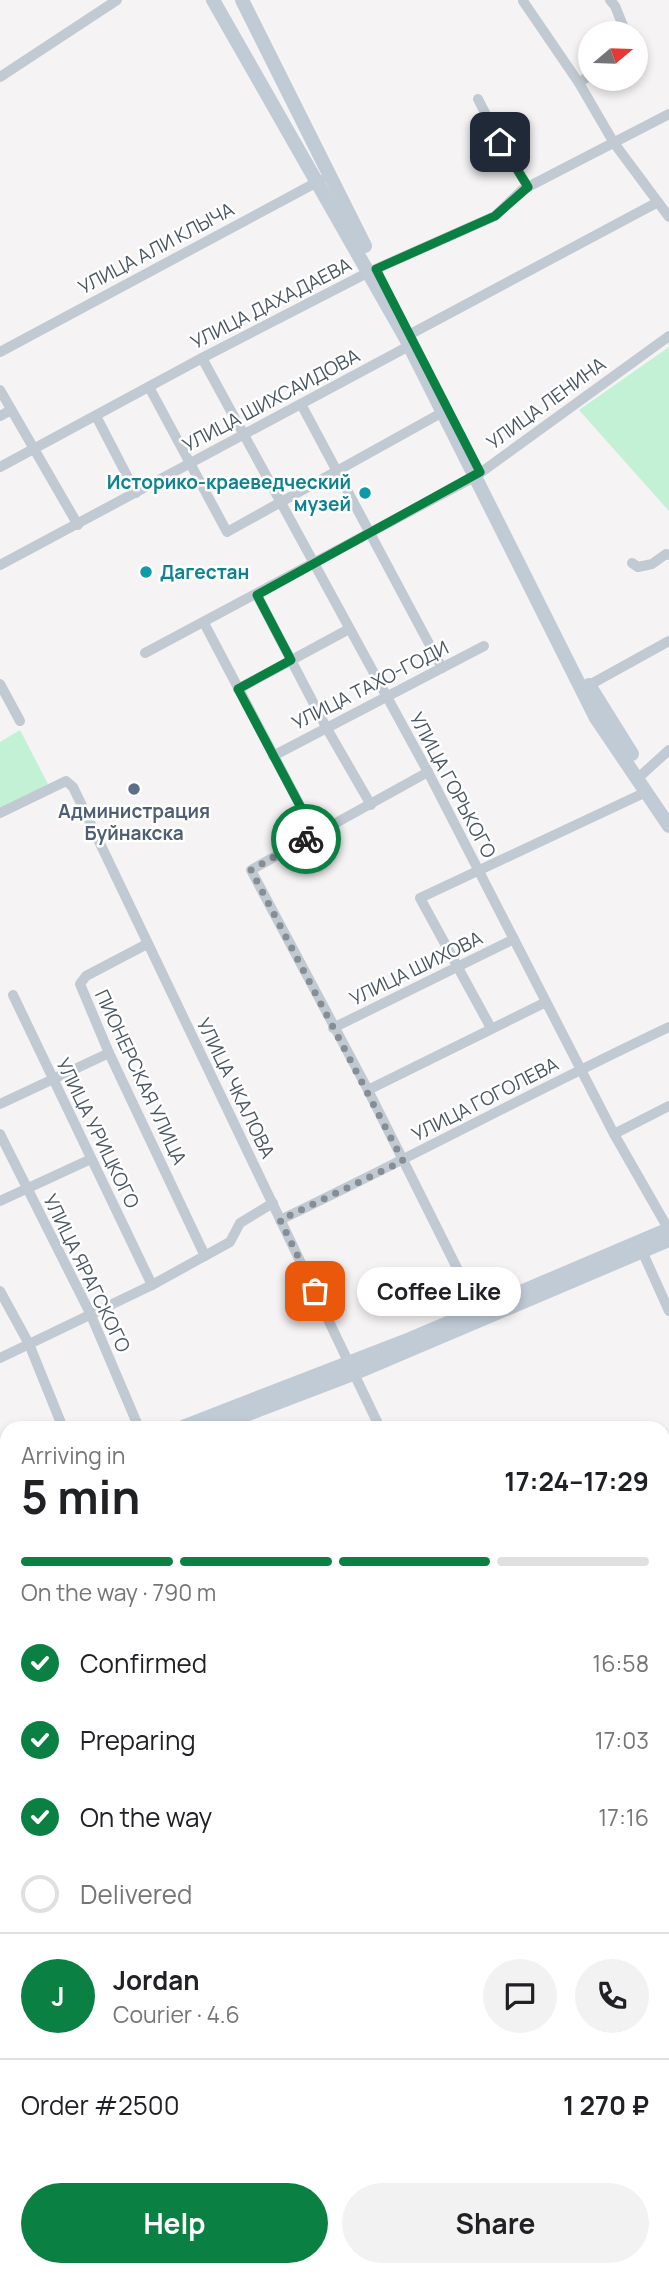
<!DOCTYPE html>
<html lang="en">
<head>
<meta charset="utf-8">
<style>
  body { margin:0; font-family:Manrope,sans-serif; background:#f2f2f2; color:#202124; height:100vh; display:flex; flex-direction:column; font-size:26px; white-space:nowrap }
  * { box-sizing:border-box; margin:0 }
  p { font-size:23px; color:#757577 }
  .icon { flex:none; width:38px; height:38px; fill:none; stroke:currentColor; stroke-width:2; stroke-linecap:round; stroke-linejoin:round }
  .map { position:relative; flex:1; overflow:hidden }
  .side { position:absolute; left:0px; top:1421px; width:670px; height:856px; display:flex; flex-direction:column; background:#fff; border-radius:21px 21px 0 0; box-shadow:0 4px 10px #0003 }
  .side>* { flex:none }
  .needle { width:46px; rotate:71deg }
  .buttons { position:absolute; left:578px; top:21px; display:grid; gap:14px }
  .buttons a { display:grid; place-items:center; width:70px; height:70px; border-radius:50%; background:#fff; box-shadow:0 4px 10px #0003; font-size:35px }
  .pin { position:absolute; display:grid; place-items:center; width:60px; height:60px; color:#fff; margin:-30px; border-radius:14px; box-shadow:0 4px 10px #0006 }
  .courier { position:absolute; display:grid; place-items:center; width:70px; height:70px; margin:-35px; border:5px solid #0b8043; border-radius:50%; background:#fff; color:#222; box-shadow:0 2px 9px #0007 }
  .bubble { position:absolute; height:49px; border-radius:24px; background:#fff; box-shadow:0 4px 10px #0003; font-size:23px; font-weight:700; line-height:49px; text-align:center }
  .headline em { font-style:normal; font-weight:700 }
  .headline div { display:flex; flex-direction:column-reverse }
  .headline { display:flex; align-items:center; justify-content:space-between; height:119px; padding:0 21px }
  h1 { font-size:46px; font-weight:700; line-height:52px }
  .bar { display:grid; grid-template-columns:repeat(4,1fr); gap:10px 7px; align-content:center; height:84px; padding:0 21px }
  .bar i { height:9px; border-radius:5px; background:#e0e0e0 }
  .bar .current { background:#0b8043 }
  .bar p { grid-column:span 4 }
  .line { display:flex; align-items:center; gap:18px; padding:0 21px; border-top:2px solid #e0e0e0 }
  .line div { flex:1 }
  .round { display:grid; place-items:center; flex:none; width:74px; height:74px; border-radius:37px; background:#f2f2f2 }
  ol { padding:0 21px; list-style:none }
  li { display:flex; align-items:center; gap:21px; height:77px }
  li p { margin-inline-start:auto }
  li .icon { padding:7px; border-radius:50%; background:#0b8043; color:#fff; stroke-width:4 }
  li:last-child { color:#757577 }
  li i { width:38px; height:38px; border:4px solid #e0e0e0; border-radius:50% }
  .primary-button { display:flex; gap:14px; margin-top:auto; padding:14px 21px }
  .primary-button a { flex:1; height:80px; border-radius:42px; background:#0b8043; color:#fff; font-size:28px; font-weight:700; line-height:80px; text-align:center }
  .primary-button a+a { background:#f2f2f2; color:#202124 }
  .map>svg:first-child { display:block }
</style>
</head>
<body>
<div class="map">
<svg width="669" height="2276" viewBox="0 0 669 2276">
  <rect width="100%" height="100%" fill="#f5f3f3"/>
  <g fill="#c3f1d5">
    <polygon points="669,347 669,511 579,410"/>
    <polygon points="20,730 48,784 0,809 0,742"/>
    <polygon points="5,1886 7,2070 0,2071 0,1888"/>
  </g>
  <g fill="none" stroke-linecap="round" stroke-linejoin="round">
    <g stroke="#c1cad2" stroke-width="10">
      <polyline points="610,0 615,6 626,33"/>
      <polyline points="523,1 579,83 614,143 669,217"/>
      <polyline points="0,77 117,0"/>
      <polyline points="579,83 590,75"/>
      <polyline points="478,99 511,164 514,164 528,187"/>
      <polyline points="405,337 658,202"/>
      <polyline points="0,352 321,180"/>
      <polyline points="202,358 428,772 614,1134 669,1230"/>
      <polyline points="149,387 227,532 443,412"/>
      <polyline points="0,390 78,525"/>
      <polyline points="301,404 442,668"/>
      <polyline points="0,416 11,410"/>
      <polyline points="96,416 136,493"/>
      <polyline points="0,467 202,358 369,272 495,216 522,190 669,114"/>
      <polyline points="632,563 638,567 652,564 666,554 669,555"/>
      <polyline points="0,565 409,346"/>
      <polyline points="257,595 326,727 371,805"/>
      <polyline points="204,623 315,834"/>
      <polyline points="145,653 476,476 669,336"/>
      <polyline points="0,684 20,721"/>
      <polyline points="584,688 669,641"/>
      <polyline points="238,689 349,629"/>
      <polyline points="273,756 484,646"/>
      <polyline points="428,772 251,870 368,1090 478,1310"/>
      <polyline points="637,779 669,750"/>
      <polyline points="0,813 66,781 73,787 380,1428"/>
      <polyline points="147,944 86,976 80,984 109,1053 205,1256"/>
      <polyline points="13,995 152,1285"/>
      <polyline points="333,1028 514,939"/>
      <polyline points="491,1028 420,898 646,792"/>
      <polyline points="368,1090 546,1002"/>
      <polyline points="0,1104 109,1053"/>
      <polyline points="0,1134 90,1313 139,1428"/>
      <polyline points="614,1134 669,1106"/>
      <polyline points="0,1201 91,1159"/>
      <path d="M280 1220C411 1157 538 1089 669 1027"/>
      <polyline points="642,1251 669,1311"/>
      <polyline points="0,1291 29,1344 63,1428"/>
      <polyline points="0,1358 152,1285 230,1242 240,1223 273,1203"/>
      <polyline points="663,1615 669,1602"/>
      <polyline points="0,1642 7,1640"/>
      <polyline points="0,1765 7,1762"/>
      <polyline points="0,1847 7,1844"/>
      <polyline points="0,2136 7,2140"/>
      <polyline points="0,2269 7,2261"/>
      <polyline points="346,2270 352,2276"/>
    </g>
    <g stroke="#c1cbd6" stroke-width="14">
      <polyline points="213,0 405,337 596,718 669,826"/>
      <polyline points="242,0 365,246"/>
      <polyline points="589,685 632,754"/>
      <polyline points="180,1428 410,1339 669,1229"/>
      <polyline points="211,1428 353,1374 669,1240"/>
      <polyline points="0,1505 7,1502"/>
    </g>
    <g stroke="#b5b8bd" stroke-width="2.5">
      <polyline points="663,1502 669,1497"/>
      <polyline points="663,1750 669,1736"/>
      <polyline points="663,1808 669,1794"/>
      <polyline points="414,2276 419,2270"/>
    </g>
  </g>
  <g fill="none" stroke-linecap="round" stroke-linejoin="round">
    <polyline stroke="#868d94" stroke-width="7" stroke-dasharray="0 12.6" points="306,839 251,870 403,1161 280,1220 315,1291"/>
    <polyline stroke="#0b8043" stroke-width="9" points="306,839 315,834 238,689 291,660 257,595 480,472 376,269 495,216 528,187 500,142"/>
  </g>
  <g fill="#0f9aa8" stroke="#fff" stroke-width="2.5">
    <circle cx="365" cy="493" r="7"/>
    <circle cx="146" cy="572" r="7"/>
  </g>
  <circle fill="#5c6f8a" stroke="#fff" stroke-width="2.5" cx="134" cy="789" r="7"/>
  <g text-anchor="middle" stroke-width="5" stroke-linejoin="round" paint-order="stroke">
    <g font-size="19" fill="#4a5661" stroke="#fff">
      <text transform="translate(156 248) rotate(-28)" y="7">УЛИЦА АЛИ КЛЫЧА</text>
      <text transform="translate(271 303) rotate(-27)" y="7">УЛИЦА ДАХАДАЕВА</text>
      <text transform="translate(271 400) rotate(-28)" y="7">УЛИЦА ШИХСАИДОВА</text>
      <text transform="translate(546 403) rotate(-36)" y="7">УЛИЦА ЛЕНИНА</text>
      <text transform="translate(370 685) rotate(-27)" y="7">УЛИЦА ТАХО-ГОДИ</text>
      <text transform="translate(453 785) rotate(62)" y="7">УЛИЦА ГОРЬКОГО</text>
      <text transform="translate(416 968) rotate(-26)" y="7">УЛИЦА ШИХОВА</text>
      <text transform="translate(141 1077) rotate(65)" y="7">ПИОНЕРСКАЯ УЛИЦА</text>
      <text transform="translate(236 1088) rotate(64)" y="7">УЛИЦА ЧКАЛОВА</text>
      <text transform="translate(485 1099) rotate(-27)" y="7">УЛИЦА ГОГОЛЕВА</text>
      <text transform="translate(98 1133) rotate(64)" y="7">УЛИЦА УРИЦКОГО</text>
      <text transform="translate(87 1273) rotate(64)" y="7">УЛИЦА ЯРАГСКОГО</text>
    </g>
    <g font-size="19" font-weight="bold" fill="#0d838f" stroke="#fff" text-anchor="end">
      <text x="351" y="489">Историко-краеведческий<tspan x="351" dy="22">музей</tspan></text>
      <text x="160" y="579" text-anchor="start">Дагестан</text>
    </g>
    <g font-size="19" font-weight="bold" fill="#4e5e75" stroke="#fff">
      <text x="134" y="818">Администрация<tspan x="134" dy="22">Буйнакска</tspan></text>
    </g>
  </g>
</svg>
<div class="buttons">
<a><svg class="needle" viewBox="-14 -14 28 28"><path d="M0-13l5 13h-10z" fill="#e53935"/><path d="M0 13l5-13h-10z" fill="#757577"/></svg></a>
</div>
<div class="pin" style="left:315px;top:1291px;background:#ea580c"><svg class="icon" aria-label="bag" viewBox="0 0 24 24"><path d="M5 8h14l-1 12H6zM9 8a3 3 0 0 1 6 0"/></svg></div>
<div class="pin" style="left:500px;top:142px;background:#1f2937"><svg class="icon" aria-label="home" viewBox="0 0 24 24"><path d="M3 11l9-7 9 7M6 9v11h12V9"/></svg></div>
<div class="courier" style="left:306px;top:839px"><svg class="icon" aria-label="bike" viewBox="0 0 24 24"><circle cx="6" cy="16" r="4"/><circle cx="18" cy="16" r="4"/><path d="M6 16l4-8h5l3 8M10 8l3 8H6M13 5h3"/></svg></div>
<div class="bubble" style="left:357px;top:1267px;width:164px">Coffee Like</div>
<section class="side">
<div class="headline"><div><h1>5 min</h1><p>Arriving in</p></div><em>17:24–17:29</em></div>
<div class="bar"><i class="current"></i><i class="current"></i><i class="current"></i><i></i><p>On the way · 790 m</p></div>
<ol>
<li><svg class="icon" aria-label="check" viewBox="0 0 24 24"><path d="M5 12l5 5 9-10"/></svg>Confirmed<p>16:58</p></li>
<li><svg class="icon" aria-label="check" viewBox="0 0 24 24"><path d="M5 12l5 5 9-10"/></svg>Preparing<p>17:03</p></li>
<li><svg class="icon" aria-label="check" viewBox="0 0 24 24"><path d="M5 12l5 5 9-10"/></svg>On the way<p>17:16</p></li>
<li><i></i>Delivered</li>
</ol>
<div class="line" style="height:126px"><b class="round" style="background:#0b8043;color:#fff">J</b><div><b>Jordan</b><p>Courier · 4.6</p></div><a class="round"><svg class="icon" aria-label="chat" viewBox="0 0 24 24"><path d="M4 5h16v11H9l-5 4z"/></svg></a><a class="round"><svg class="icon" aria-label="phone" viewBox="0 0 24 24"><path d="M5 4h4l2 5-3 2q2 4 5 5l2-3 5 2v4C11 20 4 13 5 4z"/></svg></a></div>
<div class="line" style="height:91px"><div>Order #2500</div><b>1 270 ₽</b></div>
<div class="primary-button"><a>Help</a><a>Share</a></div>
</section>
</div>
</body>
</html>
